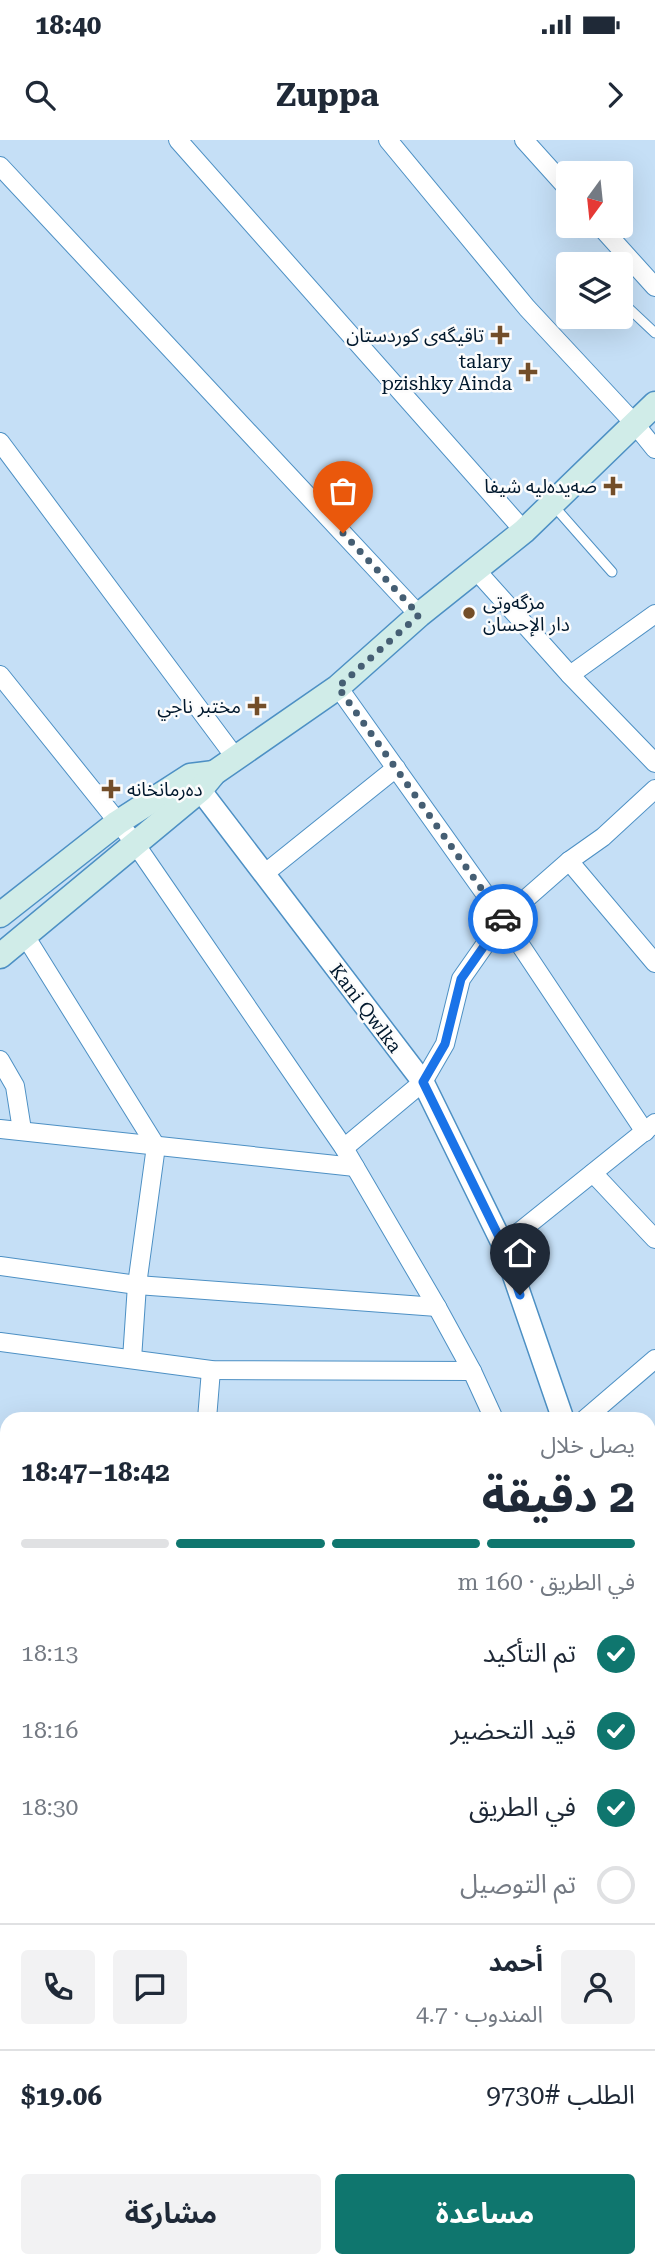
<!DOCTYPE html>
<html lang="ar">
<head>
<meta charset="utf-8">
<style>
  body { margin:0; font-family:"Roboto Serif","Noto Sans Arabic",serif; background:#f2f2f3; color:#1f2937; direction:rtl; height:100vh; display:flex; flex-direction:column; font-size:26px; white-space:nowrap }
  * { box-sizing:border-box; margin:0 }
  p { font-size:23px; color:#747a83 }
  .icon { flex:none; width:38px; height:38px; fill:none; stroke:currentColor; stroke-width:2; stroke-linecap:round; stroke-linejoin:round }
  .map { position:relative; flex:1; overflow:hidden; direction:ltr }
  .drawer { position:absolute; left:0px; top:1272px; width:656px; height:856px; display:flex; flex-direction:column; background:#fff; border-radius:21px 21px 0 0; box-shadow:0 7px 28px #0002; direction:rtl }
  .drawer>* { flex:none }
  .needle { width:46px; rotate:195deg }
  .tools { position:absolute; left:556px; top:21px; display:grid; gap:14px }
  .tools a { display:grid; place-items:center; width:77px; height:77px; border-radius:7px; background:#fff; box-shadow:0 7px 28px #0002; font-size:35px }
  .pin { position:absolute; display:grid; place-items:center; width:60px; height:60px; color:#fff; margin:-72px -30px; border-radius:50% 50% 50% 0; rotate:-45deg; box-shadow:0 0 7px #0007 }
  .pin .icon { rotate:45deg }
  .courier { position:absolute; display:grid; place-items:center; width:70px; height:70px; margin:-35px; border:5px solid #1a73e8; border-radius:50%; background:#fff; color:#222; box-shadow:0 2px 9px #0007 }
  .summary em { font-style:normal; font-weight:700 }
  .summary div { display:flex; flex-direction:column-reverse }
  .summary { display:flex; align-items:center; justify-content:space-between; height:119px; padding:0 21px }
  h1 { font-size:46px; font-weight:700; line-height:52px }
  .bar { display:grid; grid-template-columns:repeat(4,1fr); gap:10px 7px; align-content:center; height:84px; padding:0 21px }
  .bar i { height:9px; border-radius:5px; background:#e0e1e3 }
  .bar .current { background:#0f766e }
  .bar p { grid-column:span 4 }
  .line { display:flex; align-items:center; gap:18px; padding:0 21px; border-top:2px solid #e0e1e3 }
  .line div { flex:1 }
  .round { display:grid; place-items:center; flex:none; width:74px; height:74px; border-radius:7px; background:#f2f2f3 }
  ol { padding:0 21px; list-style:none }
  li { display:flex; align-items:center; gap:21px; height:77px }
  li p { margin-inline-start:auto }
  li .icon { padding:7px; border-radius:50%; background:#0f766e; color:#fff; stroke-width:4 }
  li:last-child { color:#747a83 }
  li i { width:38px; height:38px; border:4px solid #e0e1e3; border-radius:50% }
  .cta { display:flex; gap:14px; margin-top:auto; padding:14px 21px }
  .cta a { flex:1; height:80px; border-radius:7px; background:#0f766e; color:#fff; font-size:28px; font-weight:700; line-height:80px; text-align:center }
  .cta a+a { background:#f2f2f3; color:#1f2937 }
  .status { display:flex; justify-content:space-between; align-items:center; height:49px; padding:0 35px; background:#fff; direction:ltr }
  .status svg { height:19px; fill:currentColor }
  header { display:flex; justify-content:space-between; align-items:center; height:91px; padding:0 21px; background:#fff; font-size:32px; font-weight:700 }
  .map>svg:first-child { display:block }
</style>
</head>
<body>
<div class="status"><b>18:40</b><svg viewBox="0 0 49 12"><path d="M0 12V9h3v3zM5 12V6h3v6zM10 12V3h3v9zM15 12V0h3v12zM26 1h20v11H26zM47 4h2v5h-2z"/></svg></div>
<header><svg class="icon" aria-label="forward" viewBox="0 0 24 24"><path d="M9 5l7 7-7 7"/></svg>Zuppa<svg class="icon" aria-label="search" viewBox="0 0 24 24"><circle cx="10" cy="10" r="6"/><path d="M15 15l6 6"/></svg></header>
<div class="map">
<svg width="655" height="2127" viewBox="0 0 655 2127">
  <rect width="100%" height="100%" fill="#c5dff6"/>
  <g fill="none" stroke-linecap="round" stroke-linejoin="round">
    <defs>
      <g id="service">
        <polyline points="621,161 655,193"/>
        <polyline points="553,365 612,432"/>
      </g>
      <g id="minor">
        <polyline points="178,0 524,391"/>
        <polyline points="388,0 527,168 634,283 655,309"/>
        <polyline points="524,0 569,50"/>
        <polyline points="0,26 419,475"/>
        <polyline points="600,86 655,147"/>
        <polyline points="0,302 235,617"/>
        <polyline points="475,429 570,535 655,623"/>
        <polyline points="0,535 134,702 344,1008 437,1167 472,1231 494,1279"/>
        <polyline points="570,535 655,474"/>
        <polyline points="338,547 503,779 645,992"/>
        <polyline points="569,721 655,823"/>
        <polyline points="264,734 396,628"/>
        <polyline points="24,794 156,1006 137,1145 132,1219"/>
        <polyline points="0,920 15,946 22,990"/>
        <polyline points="0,989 355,1027"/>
        <polyline points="344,1008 423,942 445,904 461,839 503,779 569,721 603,697 655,649"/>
        <polyline points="593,1033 655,1099"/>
        <polyline points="503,1105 655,983"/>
        <polyline points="0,1126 137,1145 437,1167"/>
        <polyline points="0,1202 211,1230 472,1231"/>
        <polyline points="207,1279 211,1230"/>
        <polyline points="585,1279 655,1219"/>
        <polyline points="0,1329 7,1330"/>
        <polyline points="649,1344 655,1340"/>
        <polyline points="649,1470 655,1466"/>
        <polyline points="0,1475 7,1478"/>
        <polyline points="649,1581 655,1578"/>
        <polyline points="0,1611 7,1613"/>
        <polyline points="0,1743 7,1745"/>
        <polyline points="0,1851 7,1831"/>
        <polyline points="649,1945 655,1943"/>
        <polyline points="649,1970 655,1979"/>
        <polyline points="0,2045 7,2026"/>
        <polyline points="138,2121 144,2127"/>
        <polyline points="325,2121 330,2127"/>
        <polyline points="454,2121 459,2127"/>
        <polyline points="536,2121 540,2127"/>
        <polyline points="602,2121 606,2127"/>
        <polyline points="22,2127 25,2121"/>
        <polyline points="111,2127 115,2121"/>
        <polyline points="372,2127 378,2121"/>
      </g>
      <g id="tertiary">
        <polyline points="191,638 423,942 503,1105 563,1279"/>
        <polyline points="649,1547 655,1565"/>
      </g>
      <g id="secondary">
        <polyline points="0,775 117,683 190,636 214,633"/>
        <polyline points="0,816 200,650 214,633 338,547 419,475 524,391 655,264"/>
      </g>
    </defs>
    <use href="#service" stroke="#4d90c4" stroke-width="11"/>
    <use href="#minor" stroke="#4d90c4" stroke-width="20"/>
    <use href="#tertiary" stroke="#4d90c4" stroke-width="24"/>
    <use href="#secondary" stroke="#4d90c4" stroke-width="27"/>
    <use href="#service" stroke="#fff" stroke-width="9"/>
    <use href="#minor" stroke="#fff" stroke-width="18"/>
    <use href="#tertiary" stroke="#fff" stroke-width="21"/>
    <use href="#secondary" stroke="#d0ece8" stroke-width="24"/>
  </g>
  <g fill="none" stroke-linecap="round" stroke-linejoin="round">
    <polyline stroke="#455e73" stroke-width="7" stroke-dasharray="0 12.6" points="343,393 419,475 338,547 503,779"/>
    <polyline stroke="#1a73e8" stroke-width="9" points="503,779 461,839 445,904 423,942 503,1105 520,1155"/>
  </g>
  <g fill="#734e29" stroke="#fcfcfc" stroke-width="2.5">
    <path d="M496.5 184.5h7v7h7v7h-7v7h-7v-7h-7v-7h7z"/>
    <path d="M524.5 221.5h7v7h7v7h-7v7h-7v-7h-7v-7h7z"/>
    <path d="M609.5 335.5h7v7h7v7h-7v7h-7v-7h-7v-7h7z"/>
    <circle cx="469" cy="473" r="7"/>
    <path d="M253.5 555.5h7v7h7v7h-7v7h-7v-7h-7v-7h7z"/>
    <path d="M107.5 638.5h7v7h7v7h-7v7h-7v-7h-7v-7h7z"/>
  </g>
  <g text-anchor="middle" stroke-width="5" stroke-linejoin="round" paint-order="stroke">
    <g font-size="19" fill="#00182d" stroke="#fcfcfc" text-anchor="end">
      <text x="484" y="202">تاقیگەی کوردستان</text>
      <text x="512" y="228">talary<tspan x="512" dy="22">pzishky Ainda</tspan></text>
      <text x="597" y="353">صەیدەلیە شیفا</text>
      <text x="483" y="469" text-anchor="start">مزگەوتی<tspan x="483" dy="22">دار الإحسان</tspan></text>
      <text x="241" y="573">مختبر ناجي</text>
      <text x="127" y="656" text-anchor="start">دەرمانخانە</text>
    </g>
    <g font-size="19" fill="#00182d" stroke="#fcfcfc">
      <text transform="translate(366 868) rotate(53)" y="7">Kani Qwlka</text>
    </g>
  </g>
</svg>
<div class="tools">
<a><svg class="needle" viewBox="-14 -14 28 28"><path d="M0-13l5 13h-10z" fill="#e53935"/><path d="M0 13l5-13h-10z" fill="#747a83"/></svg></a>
<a><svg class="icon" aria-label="layers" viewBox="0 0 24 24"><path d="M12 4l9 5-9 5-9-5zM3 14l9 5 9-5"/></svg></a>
</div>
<div class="pin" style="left:343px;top:393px;background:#ea580c"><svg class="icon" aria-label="bag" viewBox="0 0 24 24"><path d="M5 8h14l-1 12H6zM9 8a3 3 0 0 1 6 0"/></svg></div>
<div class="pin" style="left:520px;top:1155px;background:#1f2937"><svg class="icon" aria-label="home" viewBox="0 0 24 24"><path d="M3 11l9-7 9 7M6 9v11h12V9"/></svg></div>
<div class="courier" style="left:503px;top:779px"><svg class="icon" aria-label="car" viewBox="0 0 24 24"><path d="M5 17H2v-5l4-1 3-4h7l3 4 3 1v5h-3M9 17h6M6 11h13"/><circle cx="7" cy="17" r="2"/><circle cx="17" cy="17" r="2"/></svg></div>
<section class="drawer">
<div class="summary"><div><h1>2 دقيقة</h1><p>يصل خلال</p></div><em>18:42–18:47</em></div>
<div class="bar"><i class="current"></i><i class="current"></i><i class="current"></i><i></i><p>في الطريق · 160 m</p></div>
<ol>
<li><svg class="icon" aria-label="check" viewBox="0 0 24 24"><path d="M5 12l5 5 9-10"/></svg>تم التأكيد<p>18:13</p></li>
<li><svg class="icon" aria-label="check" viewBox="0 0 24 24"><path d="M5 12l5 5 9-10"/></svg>قيد التحضير<p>18:16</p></li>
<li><svg class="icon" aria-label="check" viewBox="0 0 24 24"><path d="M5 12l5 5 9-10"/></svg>في الطريق<p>18:30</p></li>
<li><i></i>تم التوصيل</li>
</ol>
<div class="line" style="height:126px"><a class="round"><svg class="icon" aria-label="person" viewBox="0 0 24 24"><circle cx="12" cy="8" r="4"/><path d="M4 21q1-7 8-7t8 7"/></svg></a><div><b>أحمد</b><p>المندوب · 4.7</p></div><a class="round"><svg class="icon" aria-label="chat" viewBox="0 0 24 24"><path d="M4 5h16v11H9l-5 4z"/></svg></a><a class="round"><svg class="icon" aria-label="phone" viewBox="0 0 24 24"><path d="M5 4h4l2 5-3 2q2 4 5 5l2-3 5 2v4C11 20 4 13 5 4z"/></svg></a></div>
<div class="line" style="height:91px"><div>الطلب #9730</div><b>$19.06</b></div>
<div class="cta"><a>مساعدة</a><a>مشاركة</a></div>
</section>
</div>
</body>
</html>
